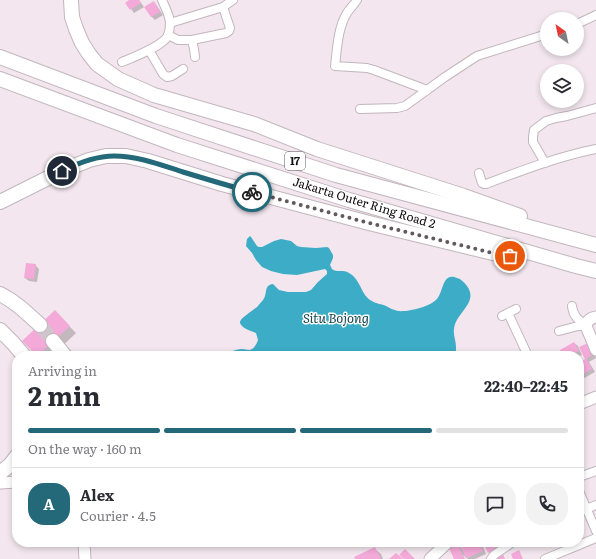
<!DOCTYPE html>
<html lang="en">
<head>
<meta charset="utf-8">
<style>
  body { margin:0; font-family:Literata,serif; background:#f2f2f3; color:#2b2b33; height:100vh; display:flex; flex-direction:column; font-size:15px; white-space:nowrap }
  * { box-sizing:border-box; margin:0 }
  p { font-size:13px; color:#7c7c81 }
  .icon { flex:none; width:22px; height:22px; fill:none; stroke:currentColor; stroke-width:2; stroke-linecap:round; stroke-linejoin:round }
  .map { position:relative; flex:1; overflow:hidden }
  .panel { position:absolute; left:12px; top:351px; width:572px; height:196px; display:flex; flex-direction:column; background:#fff; border-radius:16px; box-shadow:0 2px 6px #0003 }
  .panel>* { flex:none }
  .needle { width:26px; rotate:327deg }
  .tools { position:absolute; left:540px; top:12px; display:grid; gap:8px }
  .tools a { display:grid; place-items:center; width:44px; height:44px; border-radius:50%; background:#fff; box-shadow:0 2px 6px #0003; font-size:20px }
  .pin { position:absolute; display:grid; place-items:center; width:34px; height:34px; color:#fff; margin:-17px; border:2px solid #fff; border-radius:50%; box-shadow:0 1px 4px #0007 }
  .courier { position:absolute; display:grid; place-items:center; width:40px; height:40px; margin:-20px; border:3px solid #246979; border-radius:50%; background:#fff; color:#222; box-shadow:0 1px 5px #0007 }
  .head em { font-style:normal; font-weight:700 }
  .head div { display:flex; flex-direction:column-reverse }
  .head { display:flex; align-items:center; justify-content:space-between; height:68px; padding:0 16px }
  h1 { font-size:26px; font-weight:700; line-height:30px }
  .bar { display:grid; grid-template-columns:repeat(4,1fr); gap:6px 4px; align-content:center; height:48px; padding:0 16px }
  .bar i { height:5px; border-radius:3px; background:#e1e1e2 }
  .bar .active { background:#246979 }
  .bar p { grid-column:span 4 }
  .line { display:flex; align-items:center; gap:10px; padding:0 16px; border-top:1px solid #e1e1e2 }
  .line div { flex:1 }
  .round { display:grid; place-items:center; flex:none; width:42px; height:42px; border-radius:16px; background:#f2f2f3 }
  .map>svg:first-child { display:block }
</style>
</head>
<body>
<div class="map">
<svg width="596" height="559" viewBox="0 0 596 559">
  <rect width="100%" height="100%" fill="#f3e6ee"/>
  <path fill="#3dacc6" d="M250 236 251 237 257 246 259 247H262L274 241 281 239 291 241 297 246 301 247 316 248 327 247 329 248 333 255V258L330 265 332 269C337 273 343 269 349 273 357 277 360 287 365 295 367 297 369 300 372 301 376 304 382 304 386 306 390 308 393 310 398 311 408 312 430 307 437 299 444 291 442 272 457 278 461 279 464 282 467 286 479 303 456 312 454 329 453 335 456 341 456 347 456 350 456 353 455 356H222C228 353 235 349 242 349 246 349 249 351 252 349 255 347 257 343 258 340L256 333C252 331 242 329 240 323 240 322 240 321 241 320 241 318 255 309 258 306 260 303 264 300 265 296 267 290 265 285 273 284L279 290 288 292H306L311 290 318 282 327 274V271L325 269 297 275 283 274 271 271 262 267 256 260 252 253 246 246 247 239Z"/>
  <g fill="#0003">
    <polygon points="131,0 139,0 144,7 134,13 127,3"/>
    <polygon points="154,2 157,6 163,15 155,20 152,17 146,7"/>
    <polygon points="35,265 39,269 37,282 29,281 25,278"/>
    <polygon points="55,312 76,333 52,356 38,356 24,341"/>
    <polygon points="574,343 578,346 582,355 579,356 564,356"/>
    <polygon points="591,348 596,358 589,362 595,372 579,381 579,364 587,359 586,358"/>
    <polygon points="468,542 481,542 486,554 475,559 468,559 463,555 465,559 455,559 457,543 463,550"/>
    <polygon points="484,542 494,542 499,552 493,556 489,552"/>
    <polygon points="375,549 381,554 383,559 356,559"/>
  </g>
  <g fill="#f4aad9">
    <polygon points="129,0 139,0 141,3 130,10 125,3"/>
    <polygon points="154,1 160,12 151,17 144,7"/>
    <polygon points="26,263 36,264 34,279 24,278"/>
    <polygon points="55,310 70,326 37,356 22,341"/>
    <polygon points="574,342 579,351 570,356 563,356 560,350"/>
    <polygon points="588,343 593,355 586,358 592,369 579,376 579,363 585,359 579,347"/>
    <polygon points="457,542 464,559 454,559 448,546"/>
    <polygon points="464,542 479,542 483,551 466,558 460,544"/>
    <polygon points="483,542 493,542 496,549 488,553"/>
    <polygon points="375,547 381,559 355,559 354,557"/>
    <polygon points="405,549 415,559 404,559 399,555"/>
    <polygon points="519,550 523,559 513,559 511,554"/>
    <polygon points="396,553 403,559 389,559"/>
    <polygon points="503,554 505,559 494,559"/>
  </g>
  <g fill="none" stroke-linecap="round" stroke-linejoin="round">
    <polyline stroke="#d1c5cd" stroke-width="14" stroke-dasharray="14 7" stroke-linecap="butt" points="40,325 53,341"/>
    <defs>
      <g id="street">
        <path d="M357 0C354 5 350 8 347 13 338 27 337 49 335 66L367 68 374 70 427 90"/>
        <polyline points="170,23 223,7"/>
        <polyline points="577,24 596,15"/>
        <polyline points="168,35 178,40 192,40 226,33 229,31 230,28 223,7 233,0"/>
        <polyline points="192,40 194,49 195,57"/>
        <polyline points="149,50 163,74 167,77 172,76 183,69"/>
        <path d="M122 62C134 57 161 47 168 36 169 33 170 27 170 23 170 16 165 7 162 0"/>
        <polyline points="360,109 397,108 405,106 445,77 477,56 547,34"/>
        <polyline points="545,163 533,142 533,137 534,130 546,121 556,118 567,116 596,108"/>
        <path d="M479 173 482 183 484 184H486C523 170 557 157 596 149"/>
        <path d="M572 306C573 315 578 321 586 324"/>
        <polyline points="508,313 528,356"/>
        <polyline points="502,316 516,309"/>
        <polyline points="559,331 578,326 586,326"/>
        <polyline points="579,477 596,471"/>
        <polyline points="579,491 596,531"/>
        <polyline points="579,512 596,505"/>
        <polyline points="491,559 494,555 513,542"/>
        <polyline points="545,559 596,538"/>
      </g>
      <g id="secondary">
        <path d="M596 317C590 318 587 321 586 326L596 350"/>
        <polyline points="579,404 596,397"/>
        <polyline points="0,483 17,482"/>
        <polyline points="84,542 85,559"/>
        <polyline points="430,559 448,542"/>
      </g>
      <g id="highway">
        <polyline points="71,0 72,17 76,29 82,43 89,54 97,64 118,79 154,95 254,124 317,149 464,196 520,216"/>
        <polyline points="0,57 156,116 336,175 596,245"/>
        <polyline points="0,79 177,145 349,200 576,266 596,271"/>
        <polyline points="0,202 62,171 89,160 106,156 126,156 148,161 222,184 369,223 497,254 520,257"/>
        <path d="M0 294C16 302 27 313 40 325"/>
        <polyline points="0,330 13,343 24,356"/>
        <polyline points="53,341 65,356"/>
        <polyline points="0,473 10,465 17,456"/>
      </g>
    </defs>
    <use href="#street" stroke="#c2b6bd" stroke-width="10"/>
    <use href="#secondary" stroke="#c2b6bd" stroke-width="13"/>
    <use href="#highway" stroke="#c2b6bd" stroke-width="16"/>
    <use href="#street" stroke="#fff" stroke-width="8"/>
    <use href="#secondary" stroke="#fff" stroke-width="11"/>
    <use href="#highway" stroke="#fff" stroke-width="14"/>
  </g>
  <g fill="none" stroke-linecap="round" stroke-linejoin="round">
    <polyline stroke="#60595e" stroke-width="4" stroke-dasharray="0 7.2" points="252,192 369,223 497,254 510,256"/>
    <path stroke="#246979" stroke-width="5" d="M62 171C78 163 95 156 114 156 138 156 161 165 183 172 206 179 229 186 252 192"/>
  </g>
  <g text-anchor="middle" stroke-width="3" stroke-linejoin="round" paint-order="stroke">
    <rect fill="#fff" stroke="#585658" stroke-width="1" x="285" y="152" width="20" height="18" rx="3"/>
    <g font-size="11" font-weight="bold" fill="#110d10">
      <text x="295" y="165">17</text>
    </g>
    <g font-size="12" fill="#110d10" stroke="#fff">
      <text transform="translate(364 203) rotate(17)" y="4">Jakarta Outer Ring Road 2</text>
    </g>
    <g font-size="13" font-style="italic" fill="#14444f" stroke="#fff">
      <text x="336" y="323">Situ Bojong</text>
    </g>
  </g>
</svg>
<div class="tools">
<a><svg class="needle" viewBox="-14 -14 28 28"><path d="M0-13l5 13h-10z" fill="#e53935"/><path d="M0 13l5-13h-10z" fill="#7c7c81"/></svg></a>
<a><svg class="icon" aria-label="layers" viewBox="0 0 24 24"><path d="M12 4l9 5-9 5-9-5zM3 14l9 5 9-5"/></svg></a>
</div>
<div class="pin" style="left:510px;top:256px;background:#ea580c"><svg class="icon" aria-label="bag" viewBox="0 0 24 24"><path d="M5 8h14l-1 12H6zM9 8a3 3 0 0 1 6 0"/></svg></div>
<div class="pin" style="left:62px;top:171px;background:#1f2937"><svg class="icon" aria-label="home" viewBox="0 0 24 24"><path d="M3 11l9-7 9 7M6 9v11h12V9"/></svg></div>
<div class="courier" style="left:252px;top:192px"><svg class="icon" aria-label="bike" viewBox="0 0 24 24"><circle cx="6" cy="16" r="4"/><circle cx="18" cy="16" r="4"/><path d="M6 16l4-8h5l3 8M10 8l3 8H6M13 5h3"/></svg></div>
<section class="panel">
<div class="head"><div><h1>2 min</h1><p>Arriving in</p></div><em>22:40–22:45</em></div>
<div class="bar"><i class="active"></i><i class="active"></i><i class="active"></i><i></i><p>On the way · 160 m</p></div>
<div class="line" style="height:72px"><b class="round" style="background:#246979;color:#fff">A</b><div><b>Alex</b><p>Courier · 4.5</p></div><a class="round"><svg class="icon" aria-label="chat" viewBox="0 0 24 24"><path d="M4 5h16v11H9l-5 4z"/></svg></a><a class="round"><svg class="icon" aria-label="phone" viewBox="0 0 24 24"><path d="M5 4h4l2 5-3 2q2 4 5 5l2-3 5 2v4C11 20 4 13 5 4z"/></svg></a></div>
</section>
</div>
</body>
</html>
